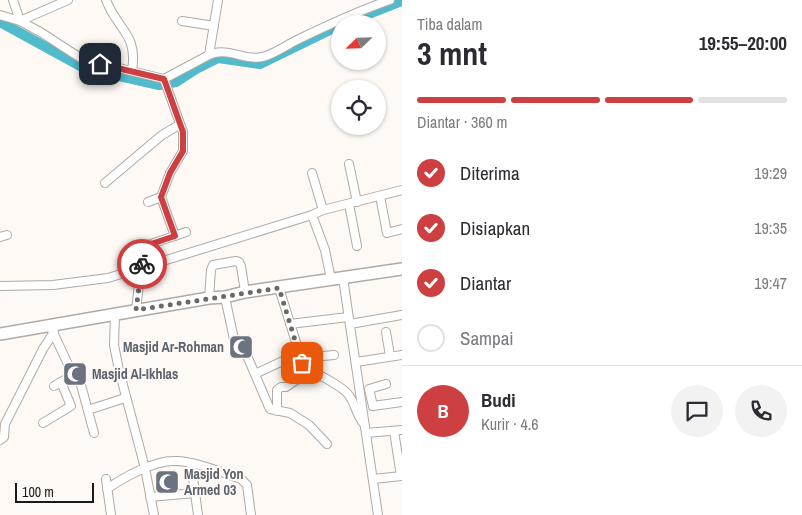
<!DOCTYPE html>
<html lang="id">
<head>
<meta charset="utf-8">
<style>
  body { margin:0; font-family:"Archivo Narrow",sans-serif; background:#f2f2f3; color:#2b2b33; height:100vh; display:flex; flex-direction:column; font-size:19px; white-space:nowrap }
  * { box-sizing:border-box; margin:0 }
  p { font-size:16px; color:#7c7c81 }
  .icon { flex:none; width:28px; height:28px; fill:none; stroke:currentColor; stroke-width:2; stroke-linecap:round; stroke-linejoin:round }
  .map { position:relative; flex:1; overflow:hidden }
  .panel { display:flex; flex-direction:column; background:#fff; width:400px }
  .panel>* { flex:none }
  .needle { width:32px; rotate:247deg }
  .buttons { position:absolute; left:331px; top:15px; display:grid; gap:10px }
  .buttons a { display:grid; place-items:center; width:55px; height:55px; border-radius:50%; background:#fff; box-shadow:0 1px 4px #0004; font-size:25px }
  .scale { position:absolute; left:15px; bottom:12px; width:79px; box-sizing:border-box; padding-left:5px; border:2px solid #1c1a18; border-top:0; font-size:14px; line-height:18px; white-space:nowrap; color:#1c1a18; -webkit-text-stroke:4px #fef9f4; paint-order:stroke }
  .pin { position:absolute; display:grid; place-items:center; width:42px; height:42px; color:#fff; margin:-21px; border-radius:10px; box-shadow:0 2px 8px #0006 }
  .courier { position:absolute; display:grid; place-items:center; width:50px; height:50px; margin:-25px; border:4px solid #ce3f41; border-radius:50%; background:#fff; color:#222; box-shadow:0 1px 6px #0007 }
  .overview em { font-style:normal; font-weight:700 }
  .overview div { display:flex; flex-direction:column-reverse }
  .overview { display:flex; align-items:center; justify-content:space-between; height:85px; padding:0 15px }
  h1 { font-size:32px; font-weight:700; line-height:38px }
  .bar { display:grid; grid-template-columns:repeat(4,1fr); gap:8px 5px; align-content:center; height:60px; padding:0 15px }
  .bar i { height:6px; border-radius:4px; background:#e1e1e2 }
  .bar .on { background:#ce3f41 }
  .bar p { grid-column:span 4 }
  .line { display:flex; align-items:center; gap:12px; padding:0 15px; border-top:1px solid #e1e1e2 }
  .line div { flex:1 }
  .round { display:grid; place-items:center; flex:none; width:52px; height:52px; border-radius:26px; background:#f2f2f3 }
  ol { padding:0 15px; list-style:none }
  li { display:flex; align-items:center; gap:15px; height:55px }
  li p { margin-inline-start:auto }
  li .icon { padding:5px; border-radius:50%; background:#ce3f41; color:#fff; stroke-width:4 }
  li:last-child { color:#7c7c81 }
  li i { width:28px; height:28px; border:2px solid #e1e1e2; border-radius:50% }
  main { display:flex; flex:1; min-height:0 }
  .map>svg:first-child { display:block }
</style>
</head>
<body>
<main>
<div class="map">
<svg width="402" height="515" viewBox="0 0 402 515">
  <rect width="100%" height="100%" fill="#fef9f4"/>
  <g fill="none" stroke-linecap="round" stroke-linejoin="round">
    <g stroke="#51bacb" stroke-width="10">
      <polyline points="0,22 84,68 159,85 176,82 196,69 218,58 260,64 340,25"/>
      <polyline points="343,24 402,1"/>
    </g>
    <defs>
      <g id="minor">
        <polyline points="13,0 20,21 68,0"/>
        <path d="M106 0C118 31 138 33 132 71"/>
        <polyline points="0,15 20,21 42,33 82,59 164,79 209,55 218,0"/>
        <polyline points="182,21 214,26"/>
        <path d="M209 55C228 46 248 63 266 56 277 52 287 45 297 40 328 25 358 11 390 0"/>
        <polyline points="349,164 357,202"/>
        <polyline points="312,173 323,210"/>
        <polyline points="105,183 162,135 179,125"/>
        <polyline points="380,196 387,233 402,229"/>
        <polyline points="161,197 175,236"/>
        <polyline points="148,202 161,197 170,173 183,151 183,132 164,79"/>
        <polyline points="349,204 357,246"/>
        <polyline points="312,215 325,250 331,279"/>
        <polyline points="0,237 7,235"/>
        <polyline points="343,278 378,515"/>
        <polyline points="0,286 53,285 108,278 312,215 323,210 402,190"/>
        <path d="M279 288 304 368C310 374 318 374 325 378 332 382 339 386 345 391 355 399 355 414 364 424"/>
        <polyline points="225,297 236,349 245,351 269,407 270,409 290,413 309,425 327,444"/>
        <polyline points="209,298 211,270 213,265 236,261 239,262 241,266 245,292"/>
        <polyline points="136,310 141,267 148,245 186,232"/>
        <polyline points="115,315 114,345 119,370 145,468 154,515"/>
        <polyline points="290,324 348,317"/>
        <polyline points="350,324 402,315"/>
        <polyline points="52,330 73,375 81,385 94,433"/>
        <polyline points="386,332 390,356"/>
        <polyline points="301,358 334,355"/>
        <polyline points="356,362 402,355"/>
        <polyline points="255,374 300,353"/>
        <polyline points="386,384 369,389 373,406 402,402"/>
        <polyline points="54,386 73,375"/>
        <polyline points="88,410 125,398"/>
        <polyline points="277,411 277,390 281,387 286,387 308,372"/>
        <polyline points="43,423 71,406 61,382"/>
        <polyline points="394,431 401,476"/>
        <polyline points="366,433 402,430"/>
        <polyline points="0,440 4,437 5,424 43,349 54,332"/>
        <polyline points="191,463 198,515"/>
        <polyline points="106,479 111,515"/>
        <polyline points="373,479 402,476"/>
        <path d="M107 489C124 477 153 461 174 461 192 460 224 473 241 479L247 485 251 515"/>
        <polyline points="150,497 195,493"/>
      </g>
      <polyline id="highway" points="0,334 209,298 225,297 245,292 402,269"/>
    </defs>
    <use href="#minor" stroke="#afaaa6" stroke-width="10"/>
    <use href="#highway" stroke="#afaaa6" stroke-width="14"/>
    <use href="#minor" stroke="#fff" stroke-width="8"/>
    <use href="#highway" stroke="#fff" stroke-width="11"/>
  </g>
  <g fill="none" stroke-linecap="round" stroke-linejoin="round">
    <polyline stroke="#6b6865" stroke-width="5" stroke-dasharray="0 9" points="142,264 136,310 279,288 302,363"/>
    <polyline stroke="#ce3f41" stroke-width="6" points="100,64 164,79 183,132 183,151 170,173 161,197 175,236 148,245 142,264"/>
  </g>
  <defs>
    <symbol id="mosque-square" viewBox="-11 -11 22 22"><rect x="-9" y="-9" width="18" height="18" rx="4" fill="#6b7280" stroke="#fef9f4"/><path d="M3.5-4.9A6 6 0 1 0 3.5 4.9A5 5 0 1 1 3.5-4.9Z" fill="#fff"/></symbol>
  </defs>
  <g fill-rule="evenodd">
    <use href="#mosque-square" x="227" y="333" width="28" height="28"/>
    <use href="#mosque-square" x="61" y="360" width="28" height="28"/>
    <use href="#mosque-square" x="153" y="468" width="28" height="28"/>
  </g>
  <g text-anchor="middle" stroke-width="4" stroke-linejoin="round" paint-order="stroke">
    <g font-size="14" font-weight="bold" fill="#5b616d" stroke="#fef9f4" text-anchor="start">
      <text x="224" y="352" text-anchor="end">Masjid Ar-Rohman</text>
      <text x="92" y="379">Masjid Al-Ikhlas</text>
      <text x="184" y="479">Masjid Yon<tspan x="184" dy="16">Armed 03</tspan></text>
    </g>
  </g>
</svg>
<div class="buttons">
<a><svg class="needle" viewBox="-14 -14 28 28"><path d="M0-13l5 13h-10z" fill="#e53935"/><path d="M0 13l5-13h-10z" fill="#7c7c81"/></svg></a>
<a><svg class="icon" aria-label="locate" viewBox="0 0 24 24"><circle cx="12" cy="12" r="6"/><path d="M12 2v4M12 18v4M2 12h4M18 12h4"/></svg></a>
</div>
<div class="scale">100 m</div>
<div class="pin" style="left:302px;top:363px;background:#ea580c"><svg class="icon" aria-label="bag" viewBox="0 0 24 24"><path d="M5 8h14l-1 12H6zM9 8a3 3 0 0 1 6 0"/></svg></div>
<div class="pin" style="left:100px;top:64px;background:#1f2937"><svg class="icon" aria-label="home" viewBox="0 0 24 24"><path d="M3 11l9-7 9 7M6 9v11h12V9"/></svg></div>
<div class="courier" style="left:142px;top:264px"><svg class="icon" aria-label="bike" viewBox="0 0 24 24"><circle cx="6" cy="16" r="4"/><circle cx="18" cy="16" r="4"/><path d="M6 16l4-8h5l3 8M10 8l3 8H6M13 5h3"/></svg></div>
</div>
<section class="panel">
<div class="overview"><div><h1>3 mnt</h1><p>Tiba dalam</p></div><em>19:55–20:00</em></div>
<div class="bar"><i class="on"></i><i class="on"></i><i class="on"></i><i></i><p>Diantar · 360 m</p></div>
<ol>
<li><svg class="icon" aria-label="check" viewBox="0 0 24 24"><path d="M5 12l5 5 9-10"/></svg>Diterima<p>19:29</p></li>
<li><svg class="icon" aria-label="check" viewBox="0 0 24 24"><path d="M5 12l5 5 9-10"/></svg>Disiapkan<p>19:35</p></li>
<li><svg class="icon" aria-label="check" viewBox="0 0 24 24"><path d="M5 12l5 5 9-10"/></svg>Diantar<p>19:47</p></li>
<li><i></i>Sampai</li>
</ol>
<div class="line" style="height:90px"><b class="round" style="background:#ce3f41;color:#fff">B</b><div><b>Budi</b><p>Kurir · 4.6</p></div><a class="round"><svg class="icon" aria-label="chat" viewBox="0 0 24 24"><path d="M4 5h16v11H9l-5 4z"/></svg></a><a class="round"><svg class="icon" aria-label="phone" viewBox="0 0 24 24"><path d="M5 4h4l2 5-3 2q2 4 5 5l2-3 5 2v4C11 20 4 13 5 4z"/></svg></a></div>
</section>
</main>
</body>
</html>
